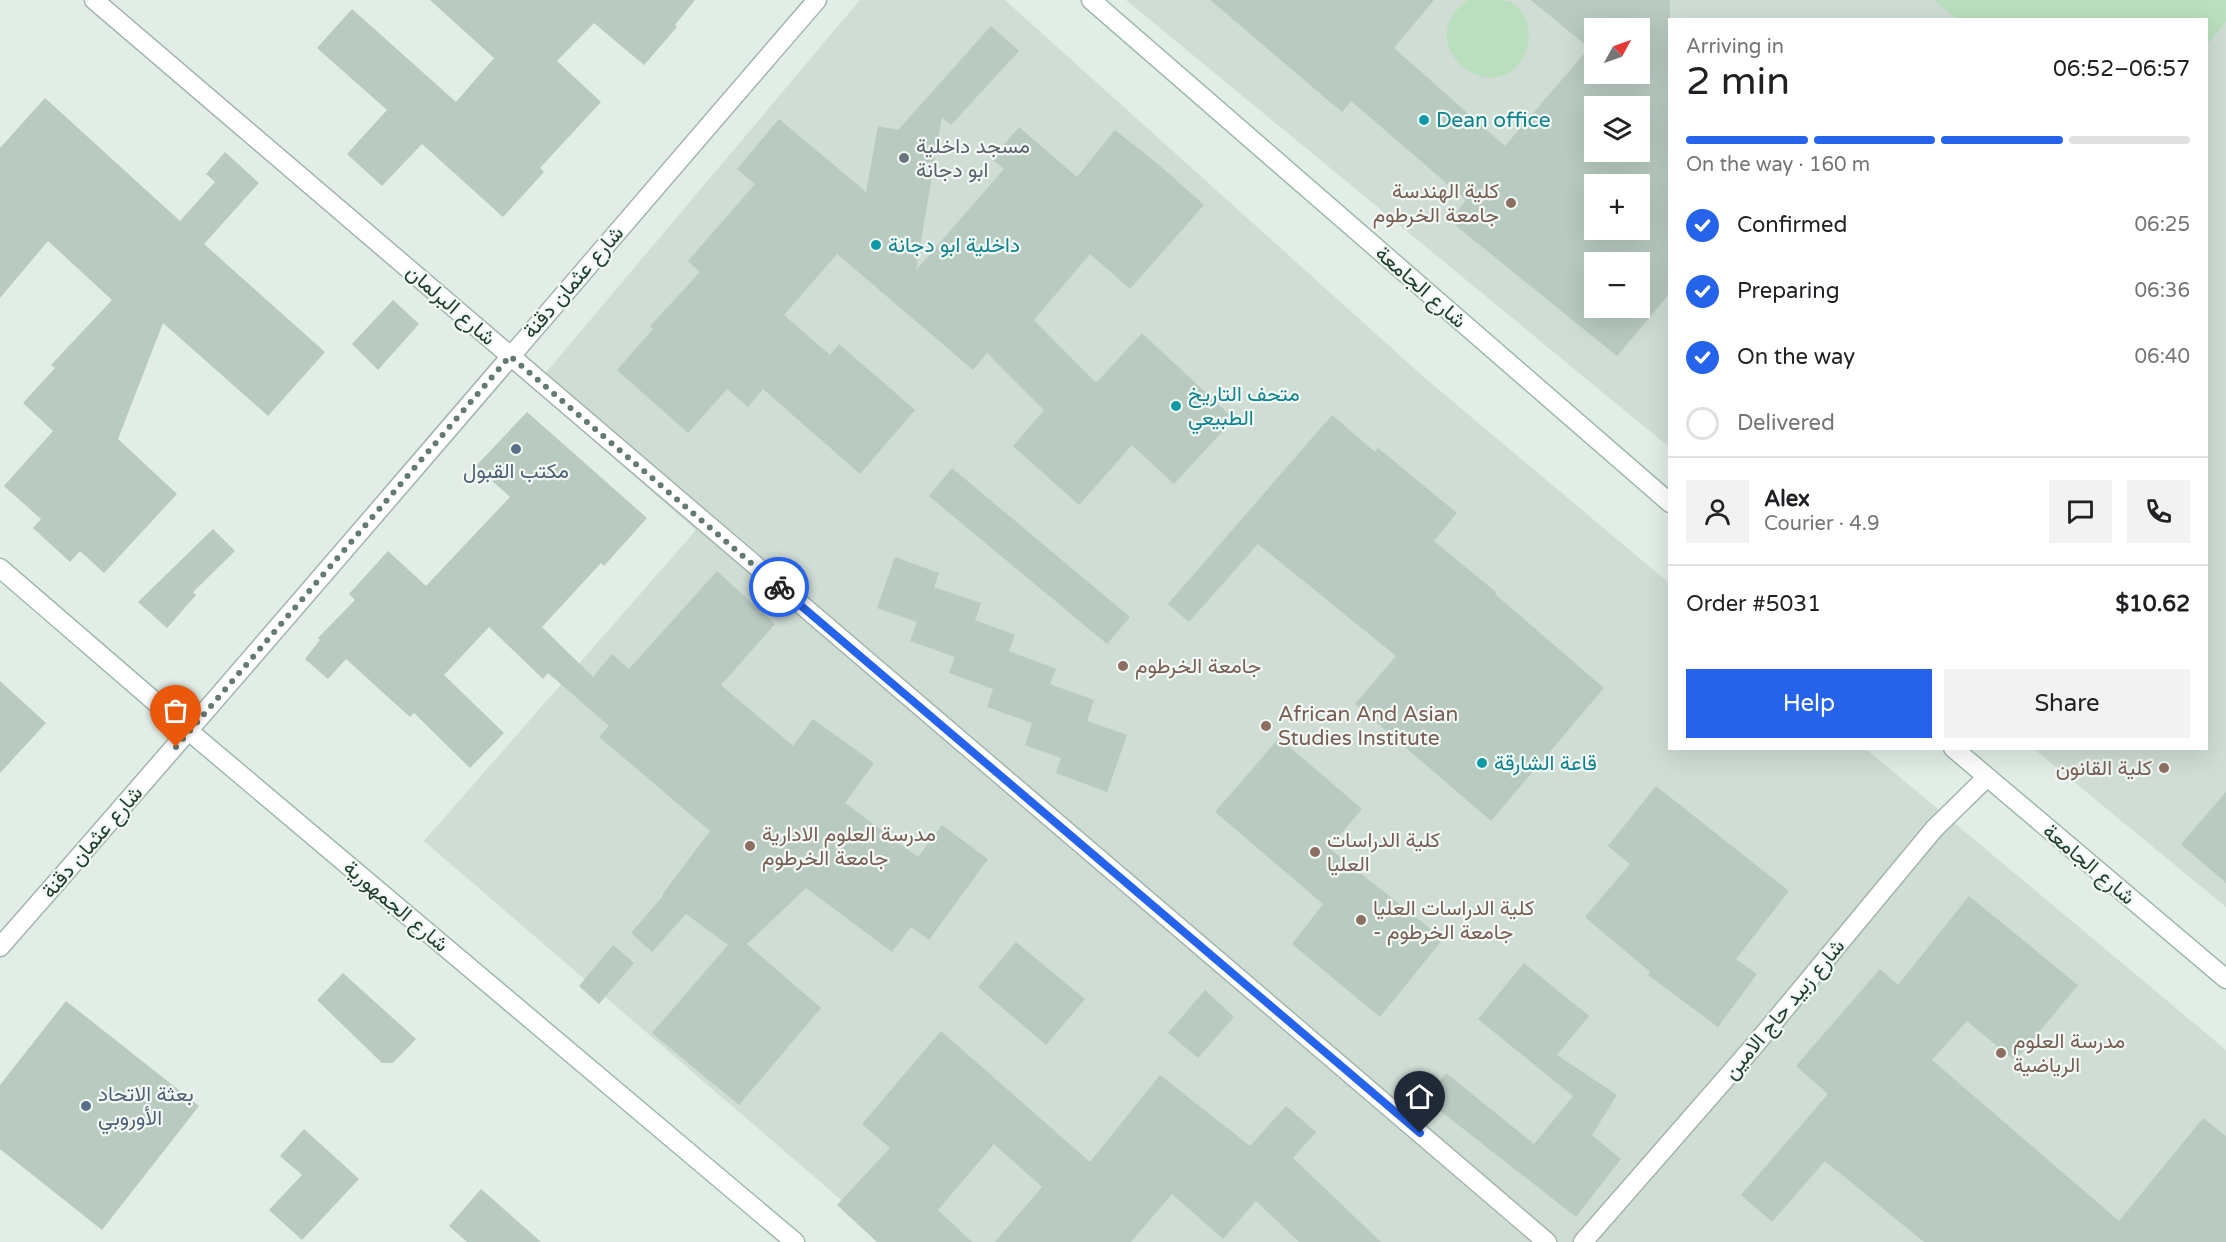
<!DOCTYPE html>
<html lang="en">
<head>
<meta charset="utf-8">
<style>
  body { margin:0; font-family:"Varela Round",Vazirmatn,sans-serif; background:#f2f2f2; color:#202124; height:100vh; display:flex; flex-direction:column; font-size:22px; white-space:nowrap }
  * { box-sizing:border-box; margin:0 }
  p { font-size:20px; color:#757577 }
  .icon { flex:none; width:33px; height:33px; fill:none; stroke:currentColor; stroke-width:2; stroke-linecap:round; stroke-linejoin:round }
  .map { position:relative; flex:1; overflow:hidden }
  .panel { position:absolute; left:1668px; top:18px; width:540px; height:732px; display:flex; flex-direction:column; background:#fff; border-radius:0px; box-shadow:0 6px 24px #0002 }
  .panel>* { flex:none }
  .needle { width:39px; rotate:50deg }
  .tools { position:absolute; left:1584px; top:18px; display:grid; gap:12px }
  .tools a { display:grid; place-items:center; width:66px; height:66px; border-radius:0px; background:#fff; box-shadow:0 6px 24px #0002; font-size:30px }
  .pin { position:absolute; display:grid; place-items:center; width:51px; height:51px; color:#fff; margin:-62px -26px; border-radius:50% 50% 50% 0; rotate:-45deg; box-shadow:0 0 6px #0007 }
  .pin .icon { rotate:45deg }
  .courier { position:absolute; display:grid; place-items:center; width:60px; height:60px; margin:-30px; border:4px solid #2563eb; border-radius:50%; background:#fff; color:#222; box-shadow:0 2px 8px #0007 }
  .headline em { font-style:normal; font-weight:600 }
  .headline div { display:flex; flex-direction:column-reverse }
  .headline { display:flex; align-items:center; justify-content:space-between; height:102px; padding:0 18px }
  h1 { font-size:39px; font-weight:600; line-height:45px }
  .bar { display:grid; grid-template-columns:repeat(4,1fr); gap:9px 6px; align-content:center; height:72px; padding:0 18px }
  .bar i { height:8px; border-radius:4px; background:#e0e0e0 }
  .bar .active { background:#2563eb }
  .bar p { grid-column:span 4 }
  .line { display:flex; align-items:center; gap:15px; padding:0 18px; border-top:2px solid #e0e0e0 }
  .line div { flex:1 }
  .round { display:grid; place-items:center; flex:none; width:63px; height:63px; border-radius:0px; background:#f2f2f2 }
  ol { padding:0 18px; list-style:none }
  li { display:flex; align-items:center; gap:18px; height:66px }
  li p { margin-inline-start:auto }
  li .icon { padding:6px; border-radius:50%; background:#2563eb; color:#fff; stroke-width:4 }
  li:last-child { color:#757577 }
  li i { width:33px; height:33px; border:3px solid #e0e0e0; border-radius:50% }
  .button { display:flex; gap:12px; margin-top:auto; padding:12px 18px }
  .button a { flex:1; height:69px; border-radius:0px; background:#2563eb; color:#fff; font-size:24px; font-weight:600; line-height:69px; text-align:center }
  .button a+a { background:#f2f2f2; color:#202124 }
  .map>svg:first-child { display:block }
</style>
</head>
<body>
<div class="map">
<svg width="2226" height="1242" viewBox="0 0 2226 1242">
  <rect width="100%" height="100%" fill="#e1ede6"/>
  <g fill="#cfddd5" fill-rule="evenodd">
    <polygon points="860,0 1005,0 1426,379 1669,583 1670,748 1866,749 2226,1050 2226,1242 890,1242 424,841 696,530 533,388"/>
    <path d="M1126 0H2226V907L2034 749 2206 748V20H1670L1669 447ZM1594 28H1640V74H1594ZM1594 106H1640V152H1594ZM1594 184H1640V230H1594ZM1594 262H1640V308H1594Z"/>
  </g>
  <g fill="#b9dfbe">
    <path d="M1468 0C1478 0 1502 0 1509 1 1530 12 1533 39 1523 57 1493 112 1407 44 1468 0Z"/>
    <polygon points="1934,0 2226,0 2226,22 2207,45 2206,20 1957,19"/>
  </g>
  <g fill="#b9cac1" fill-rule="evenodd">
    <polygon points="430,0 695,0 675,25 677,27 644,65 594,23 557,61 601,102 540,168 544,172 503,217 422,144 382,186 347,154 387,110 317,48 352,9 456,102 494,58"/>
    <path d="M1210 0H1434L1394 48 1505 146 1589 48 1531 0H1670V293L1617 356 1450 221 1466 200 1351 101 1342 112ZM1594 28H1640V74H1594ZM1594 106H1640V152H1594ZM1594 184H1640V230H1594ZM1594 262H1640V308H1594Z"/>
    <polygon points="991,26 1019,51 951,125 942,117 916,270 1004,169 992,159 1019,127 1077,177 1115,130 1158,164 1204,205 1130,289 1090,254 1034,320 1096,383 1142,333 1234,419 1174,484 1132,445 1079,505 1013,446 1044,410 987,353 973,370 837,254 784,315 830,355 839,344 915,410 860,474 763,389 748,407 727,389 688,433 617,370 653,329 650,326 700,272 688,261 755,184 737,169 779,119 866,192 878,126 898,130"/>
    <polygon points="45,98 180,221 215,182 206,174 225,152 259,183 204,244 325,352 268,416 163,323 118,439 177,494 104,573 80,551 70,562 33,528 41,519 4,486 53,431 23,403 55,368 51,365 112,300 48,241 0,298 0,148"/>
    <polygon points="393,300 419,324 378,370 352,344"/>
    <polygon points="527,412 647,518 604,566 601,563 542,627 593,677 612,654 629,669 717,571 775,624 721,685 793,746 813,719 874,763 845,803 918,857 942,825 988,859 929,940 911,927 892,952 806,888 747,944 821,1008 739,1105 652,1033 728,945 686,914 652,952 631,933 663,896 662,895 710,831 599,737 609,726 548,673 543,679 489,627 444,675 504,733 470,768 414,713 410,717 346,659 328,679 305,659 320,640 318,638 355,600 349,594 388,551 426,586 510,497 476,466"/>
    <polygon points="1332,415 1375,452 1378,448 1457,513 1434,541 1496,592 1495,594 1604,688 1491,821 1355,704 1396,656 1258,544 1189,622 1168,604"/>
    <polygon points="952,468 1130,617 1107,644 929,496"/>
    <polygon points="213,529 235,551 193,592 196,595 167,628 138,602"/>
    <polygon points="895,557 939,573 934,587 981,603 975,620 1015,635 1009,651 1056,669 1050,684 1094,700 1087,721 1127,735 1107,792 1056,773 1061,758 1025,745 1032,723 987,707 993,689 949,673 955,657 910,641 917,622 877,608"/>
    <polygon points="0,681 46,723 0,773"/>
    <polygon points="1279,738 1362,809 1329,848 1443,939 1380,1017 1292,944 1323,904 1215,812"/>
    <polygon points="1656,786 1789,891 1736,959 1757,974 1718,1027 1648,975 1650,972 1585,917 1630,864 1608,846"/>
    <polygon points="2226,792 2226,883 2181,844"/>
    <polygon points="1969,896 2078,985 2015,1061 1967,1021 1932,1060 2119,1221 2203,1118 2226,1136 2226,1242 1924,1242 1825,1161 1772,1222 1741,1195 1828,1094 1796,1066 1880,969 1898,985"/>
    <polygon points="1016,942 1085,999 1046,1045 978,987"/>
    <polygon points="613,945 634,963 599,1004 579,986"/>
    <polygon points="1524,963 1589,1016 1557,1055 1617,1095 1592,1135 1621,1159 1576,1217 1425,1099 1446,1073 1534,1144 1573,1096 1478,1019"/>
    <polygon points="343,973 416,1039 393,1063 382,1063 317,1000"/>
    <polygon points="1205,990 1234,1017 1198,1058 1168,1033"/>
    <polygon points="66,1001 199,1106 102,1230 0,1149 0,1085"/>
    <polygon points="941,1031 1090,1162 1160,1075 1250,1146 1286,1106 1316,1132 1293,1158 1381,1242 1299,1242 1256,1201 1223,1239 1172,1194 1131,1242 995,1242 1042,1187 994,1144 938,1210 972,1242 877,1242 837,1205 890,1148 862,1124"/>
    <polygon points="304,1129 359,1179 302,1240 269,1210 302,1175 280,1156"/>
    <polygon points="481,1189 541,1242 467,1242 449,1226"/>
  </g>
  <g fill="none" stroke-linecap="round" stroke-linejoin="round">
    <defs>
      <g id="minor">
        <polyline points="94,0 1547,1242"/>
        <polyline points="1583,1242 1754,1046 1934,829 1986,778"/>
      </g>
      <path id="tertiary" d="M0 947C275 634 545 315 817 0"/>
      <g id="secondary">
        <polyline points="1091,0 1670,503"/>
        <polyline points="0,568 190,732 795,1242"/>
        <polyline points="1953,748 2226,979"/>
      </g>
    </defs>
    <use href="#minor" stroke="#a3b5ac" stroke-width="21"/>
    <use href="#tertiary" stroke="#a3b5ac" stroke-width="21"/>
    <use href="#secondary" stroke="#9fb9ac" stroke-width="21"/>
    <use href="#minor" stroke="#fff" stroke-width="18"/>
    <use href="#tertiary" stroke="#fff" stroke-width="18"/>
    <use href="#secondary" stroke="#fff" stroke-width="18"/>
  </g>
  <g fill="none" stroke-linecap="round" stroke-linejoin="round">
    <polyline stroke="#647b71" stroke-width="6" stroke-dasharray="0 10.8" points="176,747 510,356 779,587"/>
    <polyline stroke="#2563eb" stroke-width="8" points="779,587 1420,1133"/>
  </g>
  <g fill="#0f9aa8" stroke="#f2f9f4" stroke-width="2">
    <circle cx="1424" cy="120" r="6"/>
    <circle cx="876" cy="245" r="6"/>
    <circle cx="1176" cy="406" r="6"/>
    <circle cx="1482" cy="763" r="6"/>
  </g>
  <circle fill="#6b7280" stroke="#f2f9f4" stroke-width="2" cx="904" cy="158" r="6"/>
  <g fill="#8d6e63" stroke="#f2f9f4" stroke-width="2">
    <circle cx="1511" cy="203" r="6"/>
    <circle cx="1123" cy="666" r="6"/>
    <circle cx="1266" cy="726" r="6"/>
    <circle cx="2164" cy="768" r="6"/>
    <circle cx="750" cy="846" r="6"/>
    <circle cx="1315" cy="852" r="6"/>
    <circle cx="1361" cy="920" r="6"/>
    <circle cx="2001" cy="1053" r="6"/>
  </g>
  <g fill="#5c6f8a" stroke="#f2f9f4" stroke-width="2">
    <circle cx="516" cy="449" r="6"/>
    <circle cx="86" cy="1106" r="6"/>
  </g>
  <g text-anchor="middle" stroke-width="4.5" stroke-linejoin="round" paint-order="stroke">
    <g font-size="21" fill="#0d838f" stroke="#f2f9f4" text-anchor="start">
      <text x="1436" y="127">Dean office</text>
      <text x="888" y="252">داخلية ابو دجانة</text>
      <text x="1188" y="401">متحف التاريخ<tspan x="1188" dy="24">الطبيعي</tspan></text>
      <text x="1494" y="770">قاعة الشارقة</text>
    </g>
    <g font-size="21" fill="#5b616d" stroke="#f2f9f4" text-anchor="start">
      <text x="916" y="153">مسجد داخلية<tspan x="916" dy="24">ابو دجانة</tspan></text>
    </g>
    <g font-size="21" fill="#785e54" stroke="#f2f9f4" text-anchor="start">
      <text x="1499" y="198" text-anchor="end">كلية الهندسة<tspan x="1499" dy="24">جامعة الخرطوم</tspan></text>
      <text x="1135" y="673">جامعة الخرطوم</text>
      <text x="1278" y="721">African And Asian<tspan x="1278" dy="24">Studies Institute</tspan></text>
      <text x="2152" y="775" text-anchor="end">كلية القانون</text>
      <text x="762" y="841">مدرسة العلوم الادارية<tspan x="762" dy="24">جامعة الخرطوم</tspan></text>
      <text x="1327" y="847">كلية الدراسات<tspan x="1327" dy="24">العليا</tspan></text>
      <text x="1373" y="915">كلية الدراسات العليا<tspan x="1373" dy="24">- جامعة الخرطوم</tspan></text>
      <text x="2013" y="1048">مدرسة العلوم<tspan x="2013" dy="24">الرياضية</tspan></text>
    </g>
    <g font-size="21" fill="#203e32" stroke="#f2f9f4">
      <text transform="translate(573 282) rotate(-49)" y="7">شارع عثمان دقنة</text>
      <text transform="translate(1421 287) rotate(41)" y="7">شارع الجامعة</text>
      <text transform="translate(451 305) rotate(41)" y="7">شارع البرلمان</text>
      <text transform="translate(92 842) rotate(-49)" y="7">شارع عثمان دقنة</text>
      <text transform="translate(2089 864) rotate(40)" y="7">شارع الجامعة</text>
      <text transform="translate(396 906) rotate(40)" y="7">شارع الجمهورية</text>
      <text transform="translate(1784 1009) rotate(-50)" y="7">شارع زبيد حاج الامين</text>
    </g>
    <g font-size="21" fill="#4e5e75" stroke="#f2f9f4">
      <text x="516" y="478">مكتب القبول</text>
      <text x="98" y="1101" text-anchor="start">بعثة الاتحاد<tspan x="98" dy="24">الأوروبي</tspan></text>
    </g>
  </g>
</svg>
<div class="tools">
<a><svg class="needle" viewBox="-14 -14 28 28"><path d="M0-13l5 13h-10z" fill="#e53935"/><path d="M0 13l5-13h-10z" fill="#757577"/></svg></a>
<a><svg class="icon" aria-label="layers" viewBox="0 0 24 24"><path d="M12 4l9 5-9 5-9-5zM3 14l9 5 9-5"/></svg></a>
<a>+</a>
<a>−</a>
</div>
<div class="pin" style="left:176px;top:747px;background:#ea580c"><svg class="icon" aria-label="bag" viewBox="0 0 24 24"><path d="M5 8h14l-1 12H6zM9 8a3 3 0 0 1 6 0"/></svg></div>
<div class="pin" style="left:1420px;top:1133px;background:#1f2937"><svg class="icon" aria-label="home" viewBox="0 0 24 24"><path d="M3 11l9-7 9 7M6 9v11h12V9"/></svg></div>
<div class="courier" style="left:779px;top:587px"><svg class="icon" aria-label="bike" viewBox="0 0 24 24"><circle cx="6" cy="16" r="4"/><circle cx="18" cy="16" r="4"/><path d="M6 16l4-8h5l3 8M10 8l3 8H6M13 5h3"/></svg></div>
<section class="panel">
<div class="headline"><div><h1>2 min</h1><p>Arriving in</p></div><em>06:52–06:57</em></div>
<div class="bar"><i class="active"></i><i class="active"></i><i class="active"></i><i></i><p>On the way · 160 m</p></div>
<ol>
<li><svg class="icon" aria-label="check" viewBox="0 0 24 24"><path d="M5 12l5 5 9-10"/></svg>Confirmed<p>06:25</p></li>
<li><svg class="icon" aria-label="check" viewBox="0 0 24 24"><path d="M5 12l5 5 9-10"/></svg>Preparing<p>06:36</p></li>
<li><svg class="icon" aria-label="check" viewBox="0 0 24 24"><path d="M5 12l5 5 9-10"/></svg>On the way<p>06:40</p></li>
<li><i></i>Delivered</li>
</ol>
<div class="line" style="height:108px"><a class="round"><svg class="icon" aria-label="person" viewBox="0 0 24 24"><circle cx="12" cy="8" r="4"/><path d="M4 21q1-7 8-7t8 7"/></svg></a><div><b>Alex</b><p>Courier · 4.9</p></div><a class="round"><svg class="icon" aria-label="chat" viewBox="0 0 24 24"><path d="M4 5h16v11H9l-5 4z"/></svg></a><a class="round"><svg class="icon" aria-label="phone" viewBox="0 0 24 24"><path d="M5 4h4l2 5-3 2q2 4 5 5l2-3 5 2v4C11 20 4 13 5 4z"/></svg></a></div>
<div class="line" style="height:78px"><div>Order #5031</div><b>$10.62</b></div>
<div class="button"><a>Help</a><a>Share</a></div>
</section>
</div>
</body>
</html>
